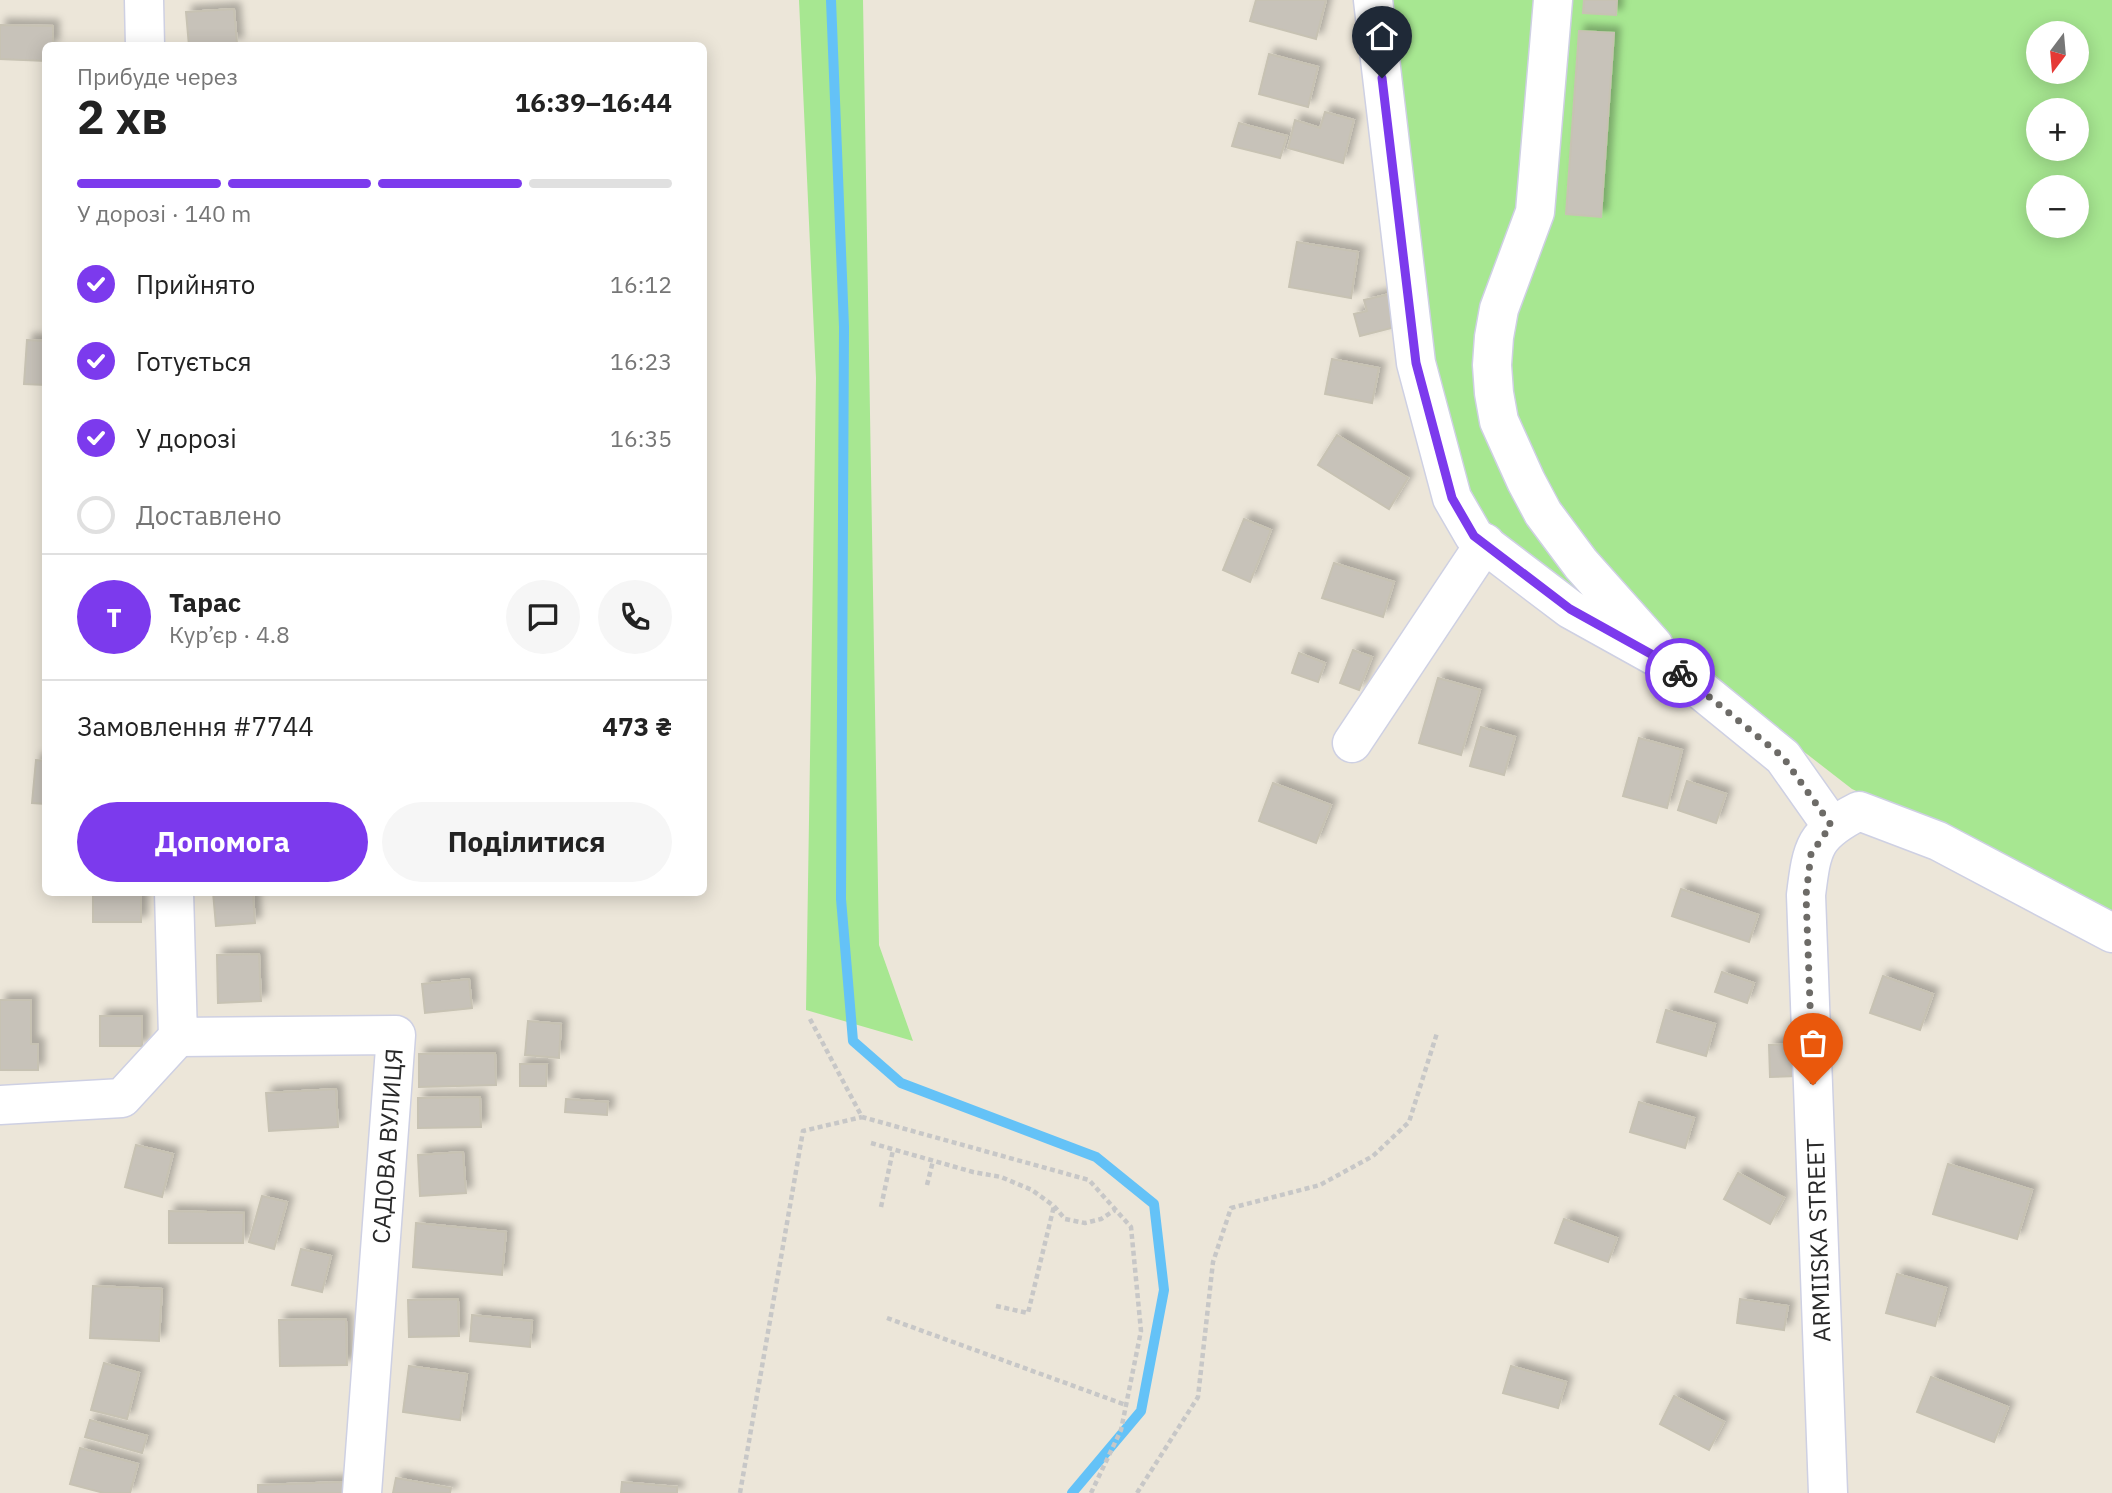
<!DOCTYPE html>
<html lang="uk">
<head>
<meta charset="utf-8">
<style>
  body { margin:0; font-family:"IBM Plex Sans",sans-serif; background:#f6f6f6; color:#222; height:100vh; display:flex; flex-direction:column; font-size:26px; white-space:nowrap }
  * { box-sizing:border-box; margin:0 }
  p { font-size:23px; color:#767676 }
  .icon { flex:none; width:38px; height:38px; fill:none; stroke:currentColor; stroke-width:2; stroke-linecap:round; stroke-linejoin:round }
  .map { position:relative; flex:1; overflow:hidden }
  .details { position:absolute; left:42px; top:42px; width:665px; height:854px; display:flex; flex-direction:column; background:#fff; border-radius:10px; box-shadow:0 4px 18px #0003 }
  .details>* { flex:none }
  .needle { width:46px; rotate:196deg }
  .buttons { position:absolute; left:2026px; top:21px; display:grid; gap:14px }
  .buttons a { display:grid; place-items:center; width:63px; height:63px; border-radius:50%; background:#fff; box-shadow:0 4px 18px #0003; font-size:35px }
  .pin { position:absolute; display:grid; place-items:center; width:60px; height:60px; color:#fff; margin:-72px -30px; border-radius:50% 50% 50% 0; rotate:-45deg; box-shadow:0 0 7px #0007 }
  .pin .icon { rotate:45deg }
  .courier { position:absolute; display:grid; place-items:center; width:70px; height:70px; margin:-35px; border:5px solid #7c3aed; border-radius:50%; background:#fff; color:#222; box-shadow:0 2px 9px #0007 }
  .headline em { font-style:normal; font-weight:700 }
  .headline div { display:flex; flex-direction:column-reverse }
  .headline { display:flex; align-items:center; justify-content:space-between; height:119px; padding:0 35px }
  h1 { font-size:46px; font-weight:700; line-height:52px }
  .bar { display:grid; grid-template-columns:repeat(4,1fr); gap:10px 7px; align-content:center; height:84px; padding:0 35px }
  .bar i { height:9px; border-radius:5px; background:#e0e0e0 }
  .bar .on { background:#7c3aed }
  .bar p { grid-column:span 4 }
  .line { display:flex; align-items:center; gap:18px; padding:0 35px; border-top:2px solid #e0e0e0 }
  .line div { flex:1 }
  .round { display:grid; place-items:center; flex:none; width:74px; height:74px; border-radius:37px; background:#f6f6f6 }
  ol { padding:0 35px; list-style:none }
  li { display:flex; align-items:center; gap:21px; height:77px }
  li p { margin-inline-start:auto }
  li .icon { padding:7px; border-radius:50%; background:#7c3aed; color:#fff; stroke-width:4 }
  li:last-child { color:#767676 }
  li i { width:38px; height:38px; border:4px solid #e0e0e0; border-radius:50% }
  .primary-button { display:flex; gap:14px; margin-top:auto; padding:14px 35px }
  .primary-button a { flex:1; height:80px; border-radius:42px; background:#7c3aed; color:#fff; font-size:28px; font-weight:700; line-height:80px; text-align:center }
  .primary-button a+a { background:#f6f6f6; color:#222 }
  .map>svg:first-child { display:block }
</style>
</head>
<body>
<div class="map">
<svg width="2112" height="1493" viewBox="0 0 2112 1493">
  <defs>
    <filter id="shadow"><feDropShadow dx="6" dy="-6" stdDeviation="3.5" flood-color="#0004"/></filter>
  </defs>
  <rect width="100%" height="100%" fill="#ece6d9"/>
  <g fill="#a7e791" fill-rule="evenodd">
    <polygon points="799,0 863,0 879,945 913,1041 806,1010 816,378"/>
    <path d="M1381 0H2112V911L1852 789 1714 682 1497 540 1453 456 1414 276ZM2039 33H2077V72H2039ZM2039 110H2077V149H2039ZM2039 187H2077V226H2039Z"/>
  </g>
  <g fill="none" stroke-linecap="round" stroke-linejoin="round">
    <polyline stroke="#64c2f7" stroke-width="10" points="831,0 844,327 841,899 853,1041 901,1083 1096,1157 1154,1204 1164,1290 1141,1411 1072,1493"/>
  </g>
  <g fill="#c7c2b9" stroke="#c7c2b3" stroke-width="2" filter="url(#shadow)">
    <polygon points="1256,0 1326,0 1316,39 1250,21"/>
    <polygon points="1584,0 1617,0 1616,15 1583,13"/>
    <polygon points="234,9 237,43 189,46 186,12"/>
    <polygon points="0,25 53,26 53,46 46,46 46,61 0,59"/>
    <polygon points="1579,31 1614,33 1601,217 1566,214"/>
    <polygon points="1269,54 1318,67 1308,107 1259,94"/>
    <polygon points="1325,112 1354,120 1343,163 1288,148 1295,120 1320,128"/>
    <polygon points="1239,123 1287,136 1280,158 1232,146"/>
    <polygon points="1297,242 1358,252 1351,298 1289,287"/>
    <polygon points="1390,294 1399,326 1360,336 1354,314 1367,311 1364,300"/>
    <polygon points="27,340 46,341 46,385 24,384"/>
    <polygon points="1332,359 1379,368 1372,403 1325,394"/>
    <polygon points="1337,435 1408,478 1389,509 1318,465"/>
    <polygon points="1244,519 1271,530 1250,582 1223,570"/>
    <polygon points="1334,563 1394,582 1383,617 1322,598"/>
    <polygon points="1353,650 1372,657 1359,690 1340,683"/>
    <polygon points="1299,653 1325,663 1318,682 1292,673"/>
    <polygon points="1438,678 1480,690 1461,755 1419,743"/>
    <polygon points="1481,727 1515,737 1504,775 1470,766"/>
    <polygon points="1639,738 1682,750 1667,808 1623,796"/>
    <polygon points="36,760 46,761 46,804 32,803"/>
    <polygon points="1687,781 1726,794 1716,823 1678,810"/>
    <polygon points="1273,783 1331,805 1316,843 1259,821"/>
    <polygon points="1681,889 1758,915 1749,942 1672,916"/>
    <rect x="93" y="892" width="48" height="30"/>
    <polygon points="213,892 253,892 255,923 216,926"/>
    <polygon points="259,954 261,1001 218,1003 217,955"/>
    <polygon points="1722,972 1754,983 1747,1003 1715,992"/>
    <polygon points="1883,976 1933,994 1920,1030 1870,1013"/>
    <polygon points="469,979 472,1008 425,1013 422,984"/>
    <polygon points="0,1000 31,1000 31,1044 38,1044 38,1070 0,1070"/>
    <polygon points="1666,1010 1715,1024 1706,1056 1657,1042"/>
    <rect x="100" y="1016" width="42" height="30"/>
    <polygon points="528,1021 561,1024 559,1058 525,1055"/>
    <polygon points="1796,1044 1797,1076 1770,1077 1769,1045"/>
    <polygon points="495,1053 496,1085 419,1087 419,1054"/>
    <polygon points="520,1064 547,1064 546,1086 520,1086"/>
    <polygon points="336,1089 338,1127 269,1131 266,1093"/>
    <polygon points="480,1097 481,1127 418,1128 418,1098"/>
    <polygon points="566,1099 608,1102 607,1115 565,1112"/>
    <polygon points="1639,1102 1694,1118 1685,1148 1630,1132"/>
    <polygon points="136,1145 173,1154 162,1197 125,1187"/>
    <polygon points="463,1152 466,1193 420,1196 418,1155"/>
    <polygon points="1948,1164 2032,1190 2017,1239 1933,1214"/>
    <polygon points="1738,1173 1784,1198 1770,1224 1724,1199"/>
    <polygon points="262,1196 287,1202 274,1249 249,1242"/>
    <polygon points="169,1211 244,1213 243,1243 169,1243"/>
    <polygon points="1564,1219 1617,1238 1608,1262 1555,1243"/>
    <polygon points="416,1223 506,1232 502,1275 413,1267"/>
    <polygon points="301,1249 331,1256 322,1292 292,1285"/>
    <polygon points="1897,1274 1946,1288 1935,1326 1886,1313"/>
    <polygon points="93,1286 162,1289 159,1341 90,1338"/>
    <polygon points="458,1299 459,1336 409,1337 408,1300"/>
    <polygon points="1740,1299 1788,1306 1784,1330 1737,1323"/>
    <polygon points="472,1315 532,1321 530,1347 470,1341"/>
    <polygon points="346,1319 347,1365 280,1366 279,1320"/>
    <polygon points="104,1363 139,1373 127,1419 91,1410"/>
    <polygon points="409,1366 467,1374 460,1420 403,1412"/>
    <polygon points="1511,1366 1566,1382 1558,1408 1503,1393"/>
    <polygon points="1931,1377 2008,1407 1994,1442 1917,1412"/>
    <polygon points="1674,1396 1724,1422 1709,1450 1660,1424"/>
    <polygon points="90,1420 147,1436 142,1453 85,1437"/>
    <polygon points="80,1448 138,1464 130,1493 104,1493 70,1484"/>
    <polygon points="396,1478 451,1488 450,1493 393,1493"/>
    <polygon points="343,1482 343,1493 258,1493 258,1485"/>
    <polygon points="622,1482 677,1487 677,1493 621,1493"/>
  </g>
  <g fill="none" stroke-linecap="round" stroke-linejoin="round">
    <defs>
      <g id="minor">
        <polyline points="144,0 145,46"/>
        <polyline points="1373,0 1416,363 1452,498 1474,536 1570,609 1669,664 1783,757 1831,825"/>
        <polyline points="1553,0 1535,212 1499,309 1494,337 1492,365 1494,393 1499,421 1526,481 1543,513 1581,564 1654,646"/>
        <polyline points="1352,743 1485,543"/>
        <polyline points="174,892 178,1037 396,1035 362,1493"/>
        <polyline points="0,1105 122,1098 178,1037"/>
        <path d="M1828 1493 1806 895C1812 846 1814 834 1859 811L1938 841 2112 933"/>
      </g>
    </defs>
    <use href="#minor" stroke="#ced0e3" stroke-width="41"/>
    <g stroke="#c7c7c7" stroke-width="4.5" stroke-dasharray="5 3.5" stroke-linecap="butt">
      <polyline points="810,1019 862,1117 1089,1180 1131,1227 1141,1331 1121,1430 1091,1493"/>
      <polyline points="871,1143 973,1172 1001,1177 1032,1190 1054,1206 1065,1219 1085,1223 1101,1219 1115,1210"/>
      <polyline points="927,1185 933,1161"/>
      <polyline points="881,1207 893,1150"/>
      <polyline points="996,1306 1028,1313 1054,1206"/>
      <polyline points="887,1318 1126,1405"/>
      <polyline points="740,1493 803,1131 862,1117"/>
      <polyline points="1137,1493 1198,1397 1213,1262 1231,1208 1320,1185 1373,1156 1409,1122 1437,1033"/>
    </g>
    <use href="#minor" stroke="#fff" stroke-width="38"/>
  </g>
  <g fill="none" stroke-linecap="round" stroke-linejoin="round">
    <polyline stroke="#6d6b67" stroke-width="7" stroke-dasharray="0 12.6" points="1680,673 1783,757 1831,825 1811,854 1806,895 1813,1085"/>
    <polyline stroke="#7c3aed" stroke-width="9" points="1382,78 1416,363 1452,498 1474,536 1570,609 1669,664 1680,673"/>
  </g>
  <g text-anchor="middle" stroke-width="7" stroke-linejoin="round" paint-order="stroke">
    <g font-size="24" fill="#292929" stroke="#fff">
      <text transform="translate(388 1146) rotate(-86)" y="8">САДОВА ВУЛИЦЯ</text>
      <text transform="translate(1819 1240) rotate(-92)" y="8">ARMIISKA STREET</text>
    </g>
  </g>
</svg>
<div class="buttons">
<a><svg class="needle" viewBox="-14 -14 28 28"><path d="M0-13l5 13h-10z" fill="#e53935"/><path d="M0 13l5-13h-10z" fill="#767676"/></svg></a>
<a>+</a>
<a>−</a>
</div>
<div class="pin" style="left:1813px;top:1085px;background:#ea580c"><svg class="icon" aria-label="bag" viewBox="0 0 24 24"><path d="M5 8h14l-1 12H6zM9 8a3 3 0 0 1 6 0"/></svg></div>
<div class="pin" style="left:1382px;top:78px;background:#1f2937"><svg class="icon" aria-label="home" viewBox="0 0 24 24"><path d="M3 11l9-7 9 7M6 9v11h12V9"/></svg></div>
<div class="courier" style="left:1680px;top:673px"><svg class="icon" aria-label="bike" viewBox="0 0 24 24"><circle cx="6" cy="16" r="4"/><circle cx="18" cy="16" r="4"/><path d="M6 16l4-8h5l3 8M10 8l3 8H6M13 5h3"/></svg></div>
<section class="details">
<div class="headline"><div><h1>2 хв</h1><p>Прибуде через</p></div><em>16:39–16:44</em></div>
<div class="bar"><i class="on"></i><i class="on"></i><i class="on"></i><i></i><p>У дорозі · 140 m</p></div>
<ol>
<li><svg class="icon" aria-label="check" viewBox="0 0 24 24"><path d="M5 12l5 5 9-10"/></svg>Прийнято<p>16:12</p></li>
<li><svg class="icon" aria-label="check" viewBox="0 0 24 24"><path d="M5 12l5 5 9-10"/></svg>Готується<p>16:23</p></li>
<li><svg class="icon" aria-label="check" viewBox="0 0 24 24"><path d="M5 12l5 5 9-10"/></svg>У дорозі<p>16:35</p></li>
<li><i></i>Доставлено</li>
</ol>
<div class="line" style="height:126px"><b class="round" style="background:#7c3aed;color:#fff">Т</b><div><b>Тарас</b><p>Кур’єр · 4.8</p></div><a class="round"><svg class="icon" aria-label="chat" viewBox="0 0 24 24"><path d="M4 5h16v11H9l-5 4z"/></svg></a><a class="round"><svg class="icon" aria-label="phone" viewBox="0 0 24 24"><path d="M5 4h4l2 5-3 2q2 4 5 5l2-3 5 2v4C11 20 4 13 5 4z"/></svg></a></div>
<div class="line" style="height:91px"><div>Замовлення #7744</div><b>473 ₴</b></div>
<div class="primary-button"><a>Допомога</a><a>Поділитися</a></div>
</section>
</div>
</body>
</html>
